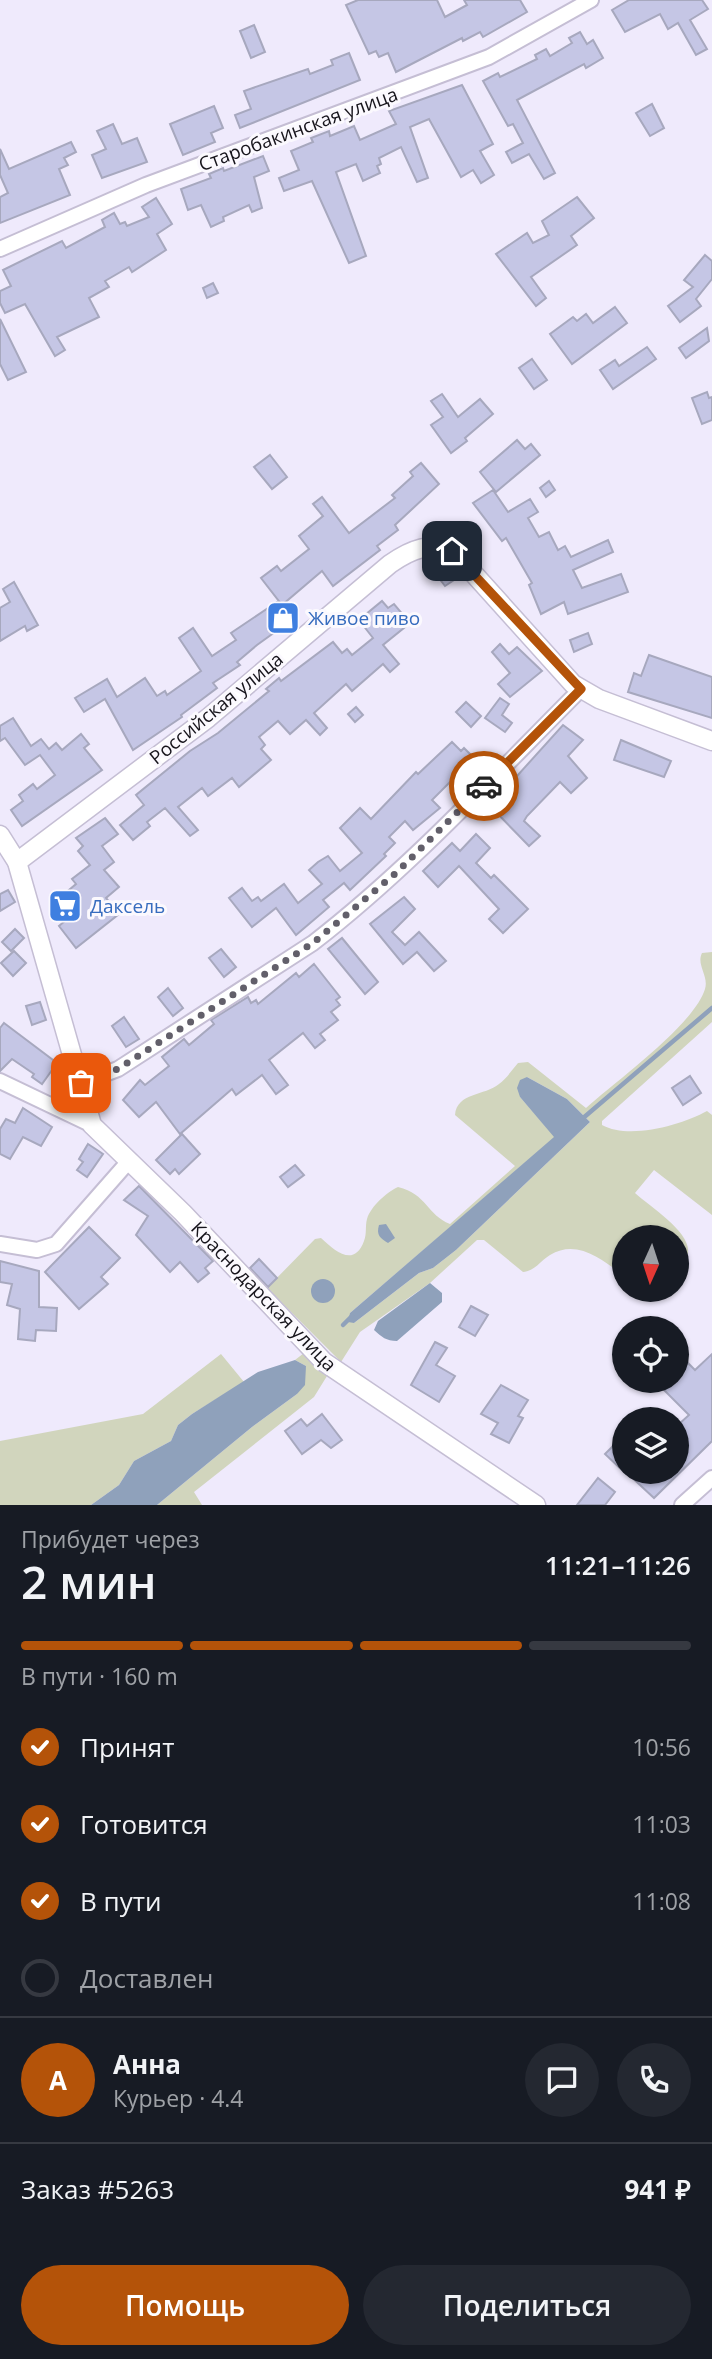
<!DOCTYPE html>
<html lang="ru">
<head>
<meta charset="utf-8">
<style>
  body { margin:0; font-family:"Open Sans",sans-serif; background:#242831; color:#f1f3f6; height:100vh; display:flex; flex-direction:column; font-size:26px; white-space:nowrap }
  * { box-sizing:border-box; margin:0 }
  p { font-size:23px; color:#9ea1a6 }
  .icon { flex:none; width:38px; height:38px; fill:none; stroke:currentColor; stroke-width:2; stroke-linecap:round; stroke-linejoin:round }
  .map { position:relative; height:1505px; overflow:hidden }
  .side { display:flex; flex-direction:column; background:#171b24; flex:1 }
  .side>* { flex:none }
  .needle { width:46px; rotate:183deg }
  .buttons { position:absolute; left:612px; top:1225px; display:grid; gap:14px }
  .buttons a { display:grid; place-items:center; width:77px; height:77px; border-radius:50%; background:#171b24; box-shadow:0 2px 5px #0004; font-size:35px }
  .pin { position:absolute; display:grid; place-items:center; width:60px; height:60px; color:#fff; margin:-30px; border-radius:14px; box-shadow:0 4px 10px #0006 }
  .courier { position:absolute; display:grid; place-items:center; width:70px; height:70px; margin:-35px; border:5px solid #b45309; border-radius:50%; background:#fff; color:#222; box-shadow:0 2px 9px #0007 }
  .headline em { font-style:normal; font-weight:600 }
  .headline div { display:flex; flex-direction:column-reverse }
  .headline { display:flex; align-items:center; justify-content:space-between; height:119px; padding:0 21px }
  h1 { font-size:46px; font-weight:600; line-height:52px }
  .bar { display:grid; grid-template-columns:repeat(4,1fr); gap:10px 7px; align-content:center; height:84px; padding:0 21px }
  .bar i { height:9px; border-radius:5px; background:#363941 }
  .bar .on { background:#b45309 }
  .bar p { grid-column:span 4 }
  .line { display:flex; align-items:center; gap:18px; padding:0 21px; border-top:2px solid #363941 }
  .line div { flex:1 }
  .round { display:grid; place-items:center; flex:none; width:74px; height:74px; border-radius:37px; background:#242831 }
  ol { padding:0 21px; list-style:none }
  li { display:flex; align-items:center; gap:21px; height:77px }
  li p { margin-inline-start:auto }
  li .icon { padding:7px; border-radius:50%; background:#b45309; color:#fff; stroke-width:4 }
  li:last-child { color:#9ea1a6 }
  li i { width:38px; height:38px; border:4px solid #363941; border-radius:50% }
  .button { display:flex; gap:14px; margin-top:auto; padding:14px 21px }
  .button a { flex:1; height:80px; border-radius:42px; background:#b45309; color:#fff; font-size:28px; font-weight:600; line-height:80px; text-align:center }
  .button a+a { background:#242831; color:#f1f3f6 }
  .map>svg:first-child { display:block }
</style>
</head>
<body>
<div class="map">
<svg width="712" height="1505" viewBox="0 0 712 1505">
  <rect width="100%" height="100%" fill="#efeafc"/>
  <g fill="#d1d5bd" fill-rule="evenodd">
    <path d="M712 952V1022L602 1121V1125C629 1140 682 1125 707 1111L712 1115V1215L654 1170 635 1193C655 1211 712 1245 677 1267V1237H625V1276C603 1261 578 1238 550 1255 540 1261 535 1271 523 1272L484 1240H477L430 1283 360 1332 341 1362 267 1288 315 1239 321 1238C335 1251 354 1268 364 1241 367 1234 365 1226 367 1219 371 1206 387 1192 398 1187 427 1194 427 1215 450 1224L515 1166 455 1115C457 1092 485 1096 499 1084 506 1079 512 1070 518 1063L528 1062 586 1108C616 1081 694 1025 705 989 709 976 696 965 702 953ZM527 1077 567 1099 590 1122 456 1250 433 1268 419 1273 354 1323 350 1313 555 1137 520 1097Z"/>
    <polygon points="304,1353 327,1376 314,1397 194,1492 202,1505 157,1505 252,1427 297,1394 306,1366 295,1360"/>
    <polygon points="221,1354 244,1382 192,1414 178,1425 171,1441 134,1461 119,1485 91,1505 0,1505 0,1441 143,1414"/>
  </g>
  <g fill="#8fa1bb">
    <polygon points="527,1077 567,1099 590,1122 456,1250 433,1268 419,1273 354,1323 348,1322 350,1313 554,1137 520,1097 517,1088 520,1080"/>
    <path d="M386 1224 395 1238 388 1243C380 1238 376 1235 379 1225Z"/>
    <circle cx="323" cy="1291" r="12"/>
    <path d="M430 1283 442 1293V1302L397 1341C386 1341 382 1337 374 1330L378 1321Z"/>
    <polygon points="295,1360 306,1366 305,1385 297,1394 252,1427 157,1505 91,1505 119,1485 134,1461 171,1441 178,1425 192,1414 258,1372"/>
  </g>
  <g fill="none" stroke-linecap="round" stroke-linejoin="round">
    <g stroke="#8fa1bb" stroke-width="4.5">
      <polyline points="582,1119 712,1008"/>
      <polyline points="343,1325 352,1316"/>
    </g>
  </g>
  <g fill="#c5c6e5" stroke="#a7a8be" stroke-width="2">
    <polygon points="358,0 437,0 445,17 467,5 464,0 520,0 527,12 483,37 480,32 463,41 462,38 396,72 388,53 379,57 376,51 369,54 346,5"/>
    <polygon points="629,0 702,0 708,9 690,20 707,49 696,55 678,23 668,29 660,14 625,32 612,10"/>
    <polygon points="254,25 265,52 251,58 240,31"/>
    <polygon points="580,32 587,44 593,40 603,58 586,68 584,64 517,100 555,173 544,179 529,154 512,163 506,152 523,143 513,124 508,126 483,81 498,73 500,77 537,59 535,55 546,49 550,56 572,43 569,38"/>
    <polygon points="349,53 360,80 240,128 235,115 251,109 244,91 308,69 310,74 333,65 331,60"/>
    <polygon points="462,85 493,144 480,151 494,175 481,183 473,170 461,177 429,119 410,127 428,178 417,182 401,147 379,158 381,164 377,166 380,173 363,181 356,164 336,172 366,256 349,263 312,181 284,191 279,178 299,170 291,151 313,142 311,138 329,131 330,136 354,126 360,140 396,124 389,111"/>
    <polygon points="652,104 664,128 650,136 636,113"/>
    <polygon points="214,106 223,128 211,133 215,142 183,155 170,124"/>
    <polygon points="113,124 122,144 137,138 147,162 102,178 92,155 106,149 97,131"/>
    <polygon points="71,142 76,152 64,158 68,165 59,169 70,195 0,223 0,197 8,193 0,175 0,149 9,169"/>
    <polygon points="263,156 269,171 254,177 262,208 252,212 249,205 223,217 224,221 211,227 201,205 188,210 181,189 211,178 209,174 223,168 224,171"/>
    <polygon points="577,197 594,218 571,236 577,245 531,277 546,298 536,306 496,254 527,233 533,243 549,235 542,221"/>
    <polygon points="156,198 172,224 157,234 166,250 132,272 129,267 105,281 109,287 89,298 99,317 57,337 65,350 55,356 25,304 5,313 0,303 0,291 11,286 3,270 62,241 66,248 105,227 102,220 114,213 120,224 125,222 127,226 149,217 142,207"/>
    <polygon points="705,255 712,261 712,279 696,299 701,306 680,322 668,306 693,287 684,280"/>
    <polygon points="213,283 218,293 207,298 203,288"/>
    <polygon points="615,307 627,323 572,364 550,334 573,317 577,321 586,314 593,323"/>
    <polygon points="0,319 26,372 8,380 0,364"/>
    <polygon points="707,328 709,341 686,358 679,348"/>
    <polygon points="647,347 656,359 613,389 600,370 615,360 619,366"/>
    <polygon points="532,359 547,380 534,389 519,368"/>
    <polygon points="707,392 709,398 712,397 712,420 702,424 692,398"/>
    <polygon points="442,394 458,417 480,399 493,414 465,438 467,441 451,453 431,425 443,417 431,401"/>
    <polygon points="517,440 525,449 531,444 540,455 496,492 480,472"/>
    <polygon points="270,455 287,477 272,489 254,467"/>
    <polygon points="421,463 439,484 395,525 398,530 377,546 380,550 333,586 322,571 282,605 261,578 277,566 281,571 309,549 299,536 323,516 313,504 322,497 349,533 395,498 392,495 413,476 410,472"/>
    <polygon points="549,481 555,490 546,497 540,488"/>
    <polygon points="493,490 508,512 530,499 538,512 528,518 539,537 549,532 558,550 565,546 571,557 608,540 613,552 573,570 582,588 621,574 628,592 568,614 564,602 541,614 529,585 532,583 506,538 502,541 473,503"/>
    <polygon points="443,566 454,580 445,586 435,573"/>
    <polygon points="14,582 38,625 27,631 25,626 0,641 0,608 10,602 3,589"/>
    <polygon points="382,601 388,608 394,604 410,623 383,645 399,664 390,672 383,664 352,691 346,684 314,713 327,728 320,735 306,720 290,734 278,721 259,737 265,745 261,749 271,760 239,787 232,778 208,796 202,788 178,807 198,830 190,836 165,808 147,822 150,826 133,840 120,825 144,805 136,795 190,751 218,733 269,691 266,689 279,678 281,681 333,642 342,653 347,649 352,655 373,638 359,620"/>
    <polygon points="277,602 294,624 286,631 282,627 257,645 237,662 240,665 213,683 217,688 181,715 182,717 133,750 105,699 84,712 75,698 107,679 117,697 145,678 157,696 165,691 167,695 201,671 179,638 193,628 212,656 236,640 231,633"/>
    <polygon points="588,633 592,644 574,652 570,640"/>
    <polygon points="500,644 509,654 517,647 542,671 510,697 498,684 510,673 492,652"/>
    <polygon points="649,655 712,677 712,718 628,692 634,673 641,676"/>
    <polygon points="500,698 509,704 502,715 512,723 505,732 485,718"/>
    <polygon points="466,702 481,716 471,727 456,712"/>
    <polygon points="356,707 363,715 355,722 348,714"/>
    <polygon points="13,718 31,746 41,739 49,749 56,743 62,750 81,734 89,744 84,748 102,770 22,826 11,810 23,801 19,795 33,784 37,789 55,775 40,755 25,765 5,738 0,741 0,726"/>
    <polygon points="563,725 583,740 568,756 587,778 571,793 560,782 527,816 524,821 540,836 529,846 490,806"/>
    <polygon points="621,740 671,761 664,777 614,760"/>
    <polygon points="452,742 461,751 464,748 482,766 470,777 463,769 432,800 440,808 413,830 405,821 389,837 395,843 384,854 386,856 350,890 344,883 323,900 329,907 296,935 276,908 252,927 229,898 242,888 252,901 258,897 261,901 284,884 298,903 322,884 309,870 318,862 328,856 340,871 362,853 340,828 360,808 371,819 416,772 418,774"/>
    <polygon points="105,818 118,834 102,846 114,862 104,870 119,887 106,898 119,914 76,948 59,926 65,921 51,905 76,884 72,879 90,865 78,851 83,846 76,838"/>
    <polygon points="476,834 490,848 476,863 491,878 494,875 528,909 503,933 489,919 499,909 459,866 438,887 423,871 452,843 460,851"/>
    <polygon points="8,890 15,902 0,911 0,894"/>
    <polygon points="404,897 415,909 392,932 405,945 419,932 446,961 434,971 417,952 403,964 370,924"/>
    <polygon points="15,929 24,938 11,951 2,942"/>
    <polygon points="342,938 378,982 365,994 328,949"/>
    <polygon points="221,949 236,967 224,977 209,958"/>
    <polygon points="14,951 26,963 13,976 1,963"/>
    <polygon points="314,964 340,997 336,1000 340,1005 331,1012 338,1020 320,1034 325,1040 315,1048 303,1033 269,1060 288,1085 276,1094 262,1075 236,1095 232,1089 180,1134 156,1102 139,1117 123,1100 140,1080 145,1085 169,1066 162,1057 184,1039 189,1045 214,1024 211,1020 248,997 251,1003 256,1000 258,1004 296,973 299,977"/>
    <polygon points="168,988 183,1008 173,1016 158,997"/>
    <polygon points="40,1002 46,1020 32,1025 26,1006"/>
    <polygon points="124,1017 139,1039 126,1047 112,1026"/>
    <polygon points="4,1023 57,1063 42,1084 32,1077 34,1074 12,1059 0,1071 0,1028"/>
    <polygon points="690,1076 701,1093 683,1105 672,1088"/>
    <polygon points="23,1108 52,1127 41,1146 23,1137 10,1159 0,1154 0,1129 6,1119 15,1123"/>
    <polygon points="182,1134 200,1154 179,1174 175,1169 170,1174 156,1160"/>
    <polygon points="88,1144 103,1154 87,1177 77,1170 83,1162 79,1159"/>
    <polygon points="295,1165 304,1175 288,1187 280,1177"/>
    <polygon points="139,1186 213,1261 205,1268 209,1273 198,1282 180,1262 170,1272 136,1235 148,1216 124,1200"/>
    <polygon points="89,1227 120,1258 101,1277 108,1284 79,1309 45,1272"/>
    <polygon points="259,1259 277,1278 268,1287 250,1268"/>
    <polygon points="0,1261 39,1271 39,1307 57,1308 56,1331 36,1330 35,1341 18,1339 20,1309 7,1305 12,1284 0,1282"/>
    <polygon points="471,1306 488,1315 475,1336 459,1327"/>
    <polygon points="435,1342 447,1348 436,1365 455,1376 439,1402 411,1385"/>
    <polygon points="712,1354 712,1441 654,1498 626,1472 646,1472 655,1481 664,1472 677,1472 677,1435 684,1429 679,1424 689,1415 663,1389 671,1381 677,1381 677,1374 688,1363 695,1370"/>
    <polygon points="501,1385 528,1400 518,1416 523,1418 509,1443 491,1434 498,1423 481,1414"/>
    <polygon points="322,1414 342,1440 331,1448 321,1440 302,1454 285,1431 301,1419 307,1426"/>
    <polygon points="625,1434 625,1473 605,1454"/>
    <polygon points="598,1478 615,1492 605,1505 577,1505"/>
  </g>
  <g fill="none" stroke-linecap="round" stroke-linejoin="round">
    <defs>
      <g id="minor">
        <polyline points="0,249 146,185 489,57 591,0"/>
        <polyline points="0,1081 92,1125"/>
        <path d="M81 1083 118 1069 313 943C410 868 494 776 581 689"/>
        <polyline points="0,1244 37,1250 56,1244 129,1161"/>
        <polyline points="682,1505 712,1478"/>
      </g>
      <g id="tertiary">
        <polyline points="0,835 17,862 92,1125 183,1213 324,1362 536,1505"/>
        <path d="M17 862 208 718 390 564C410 550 432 540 455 553L573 684 599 699 712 741"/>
      </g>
    </defs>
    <use href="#minor" stroke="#c5bed4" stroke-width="18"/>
    <use href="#tertiary" stroke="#c5bed4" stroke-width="21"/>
    <use href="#minor" stroke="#fff" stroke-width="14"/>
    <use href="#tertiary" stroke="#fff" stroke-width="18"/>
  </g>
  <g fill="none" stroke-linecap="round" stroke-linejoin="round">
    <polyline stroke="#625f6a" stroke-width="7" stroke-dasharray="0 12.6" points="81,1083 118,1069 313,943 397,872 484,786"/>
    <polyline stroke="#b45309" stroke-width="9" points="452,551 581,689 484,786"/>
  </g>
  <defs>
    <symbol id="shop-square" viewBox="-11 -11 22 22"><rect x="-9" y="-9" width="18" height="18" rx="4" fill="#3f7fe0" stroke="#fbf9fe"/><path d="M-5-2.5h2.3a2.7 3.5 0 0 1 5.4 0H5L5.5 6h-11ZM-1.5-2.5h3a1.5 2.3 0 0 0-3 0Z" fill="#fff"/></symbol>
    <symbol id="supermarket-square" viewBox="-11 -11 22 22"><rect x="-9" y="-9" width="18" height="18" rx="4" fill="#3f7fe0" stroke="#fbf9fe"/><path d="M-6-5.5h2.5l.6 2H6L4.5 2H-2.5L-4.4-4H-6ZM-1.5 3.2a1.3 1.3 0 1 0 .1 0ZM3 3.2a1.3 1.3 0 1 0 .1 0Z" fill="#fff"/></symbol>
  </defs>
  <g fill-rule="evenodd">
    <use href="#shop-square" x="264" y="599" width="38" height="38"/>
    <use href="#supermarket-square" x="46" y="887" width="38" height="38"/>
  </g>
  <g text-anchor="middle" stroke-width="6" stroke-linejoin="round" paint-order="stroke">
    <g font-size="19" fill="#16141b" stroke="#fbf9fe">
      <text transform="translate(298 129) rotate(-20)" y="7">Старобакинская улица</text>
      <text transform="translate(216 708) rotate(-39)" y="7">Российская улица</text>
      <text transform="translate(264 1296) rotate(46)" y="7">Краснодарская улица</text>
    </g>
    <g font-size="19" fill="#366cbe" stroke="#fbf9fe" text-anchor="start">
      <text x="308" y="625">Живое пиво</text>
      <text x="90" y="913">Даксель</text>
    </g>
  </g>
</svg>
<div class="buttons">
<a><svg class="needle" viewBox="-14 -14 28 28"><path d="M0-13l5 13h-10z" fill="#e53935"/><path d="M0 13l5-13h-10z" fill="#9ea1a6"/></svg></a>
<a><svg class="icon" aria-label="locate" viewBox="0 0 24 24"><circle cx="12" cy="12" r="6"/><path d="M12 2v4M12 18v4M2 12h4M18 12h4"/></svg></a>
<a><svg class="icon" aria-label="layers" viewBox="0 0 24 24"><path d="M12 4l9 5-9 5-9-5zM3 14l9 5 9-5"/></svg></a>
</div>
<div class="pin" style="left:81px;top:1083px;background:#ea580c"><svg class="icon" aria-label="bag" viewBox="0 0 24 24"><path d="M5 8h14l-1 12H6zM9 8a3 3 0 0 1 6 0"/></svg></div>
<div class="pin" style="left:452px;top:551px;background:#1f2937"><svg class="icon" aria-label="home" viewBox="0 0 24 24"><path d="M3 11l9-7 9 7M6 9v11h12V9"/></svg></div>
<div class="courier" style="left:484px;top:786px"><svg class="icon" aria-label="car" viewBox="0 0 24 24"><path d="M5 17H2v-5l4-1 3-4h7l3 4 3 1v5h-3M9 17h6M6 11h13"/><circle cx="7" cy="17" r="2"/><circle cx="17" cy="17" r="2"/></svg></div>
</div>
<section class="side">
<div class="headline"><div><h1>2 мин</h1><p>Прибудет через</p></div><em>11:21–11:26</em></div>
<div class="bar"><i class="on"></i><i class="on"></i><i class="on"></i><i></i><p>В пути · 160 m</p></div>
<ol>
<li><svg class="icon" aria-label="check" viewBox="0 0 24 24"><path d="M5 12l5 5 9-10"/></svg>Принят<p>10:56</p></li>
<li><svg class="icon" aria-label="check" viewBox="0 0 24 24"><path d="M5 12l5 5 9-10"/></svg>Готовится<p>11:03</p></li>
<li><svg class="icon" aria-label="check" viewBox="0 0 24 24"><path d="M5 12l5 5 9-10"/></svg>В пути<p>11:08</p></li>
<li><i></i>Доставлен</li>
</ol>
<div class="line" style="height:126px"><b class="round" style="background:#b45309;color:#fff">А</b><div><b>Анна</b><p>Курьер · 4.4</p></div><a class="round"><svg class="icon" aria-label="chat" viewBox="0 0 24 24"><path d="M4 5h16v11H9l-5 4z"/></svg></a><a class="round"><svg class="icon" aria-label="phone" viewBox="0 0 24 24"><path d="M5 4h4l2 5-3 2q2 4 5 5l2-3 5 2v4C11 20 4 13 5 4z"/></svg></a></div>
<div class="line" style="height:91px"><div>Заказ #5263</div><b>941 ₽</b></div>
<div class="button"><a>Помощь</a><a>Поделиться</a></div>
</section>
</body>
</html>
